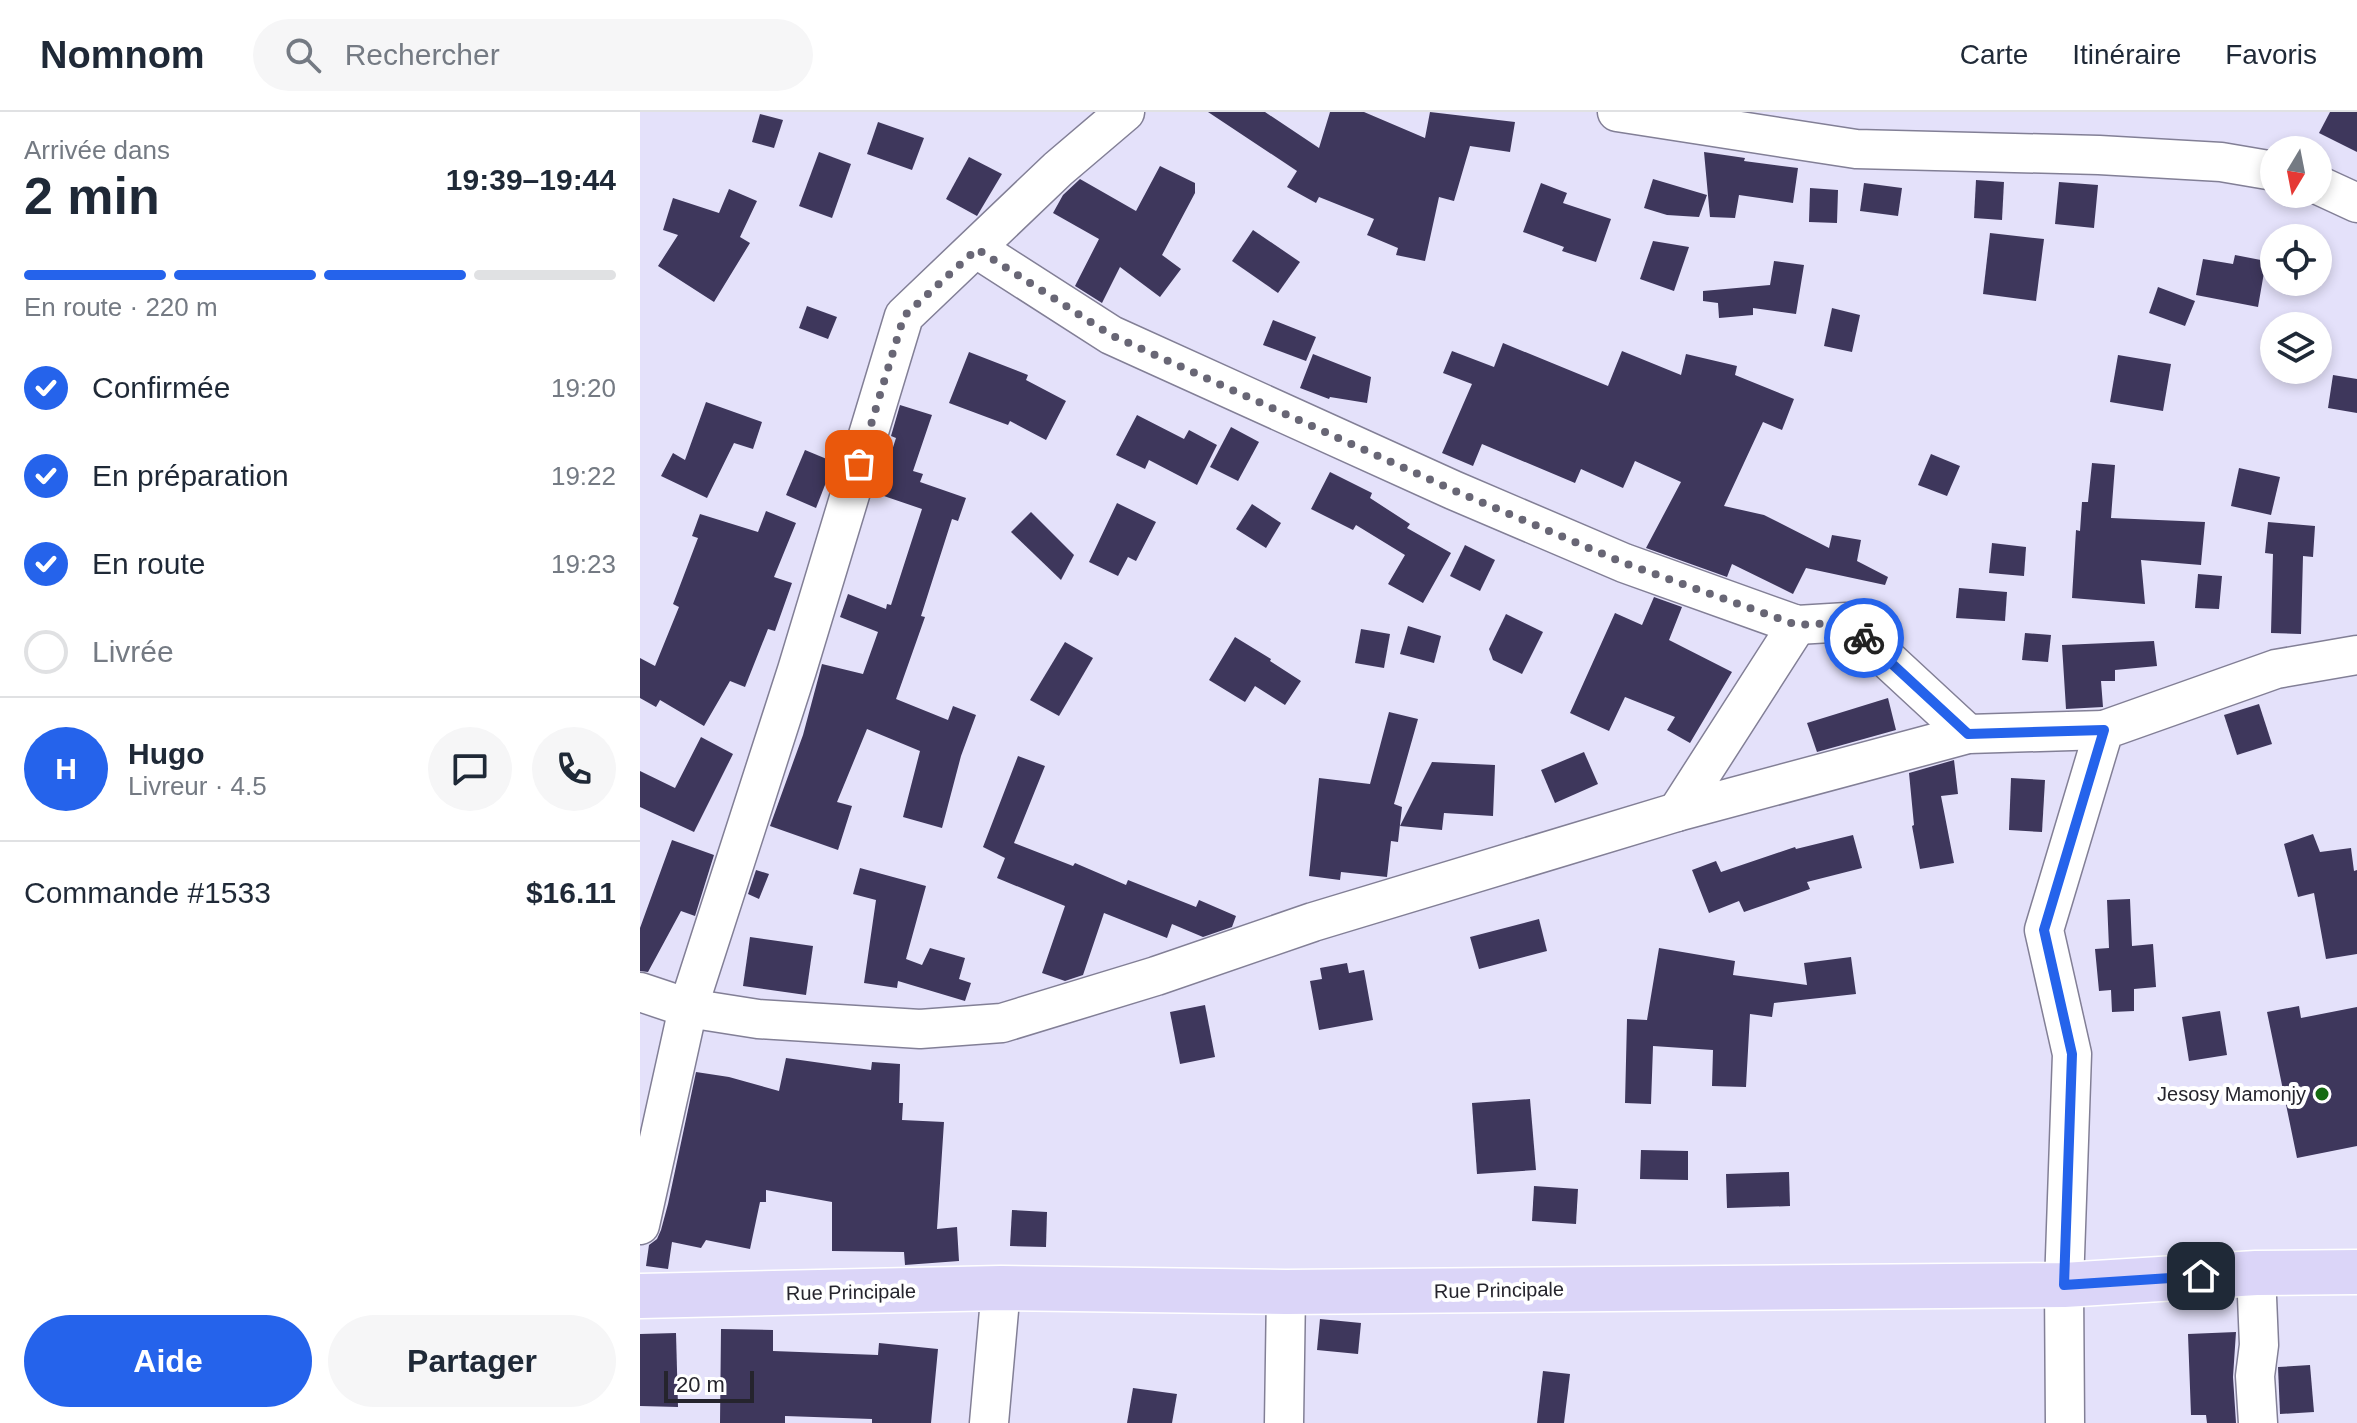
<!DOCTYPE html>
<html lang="fr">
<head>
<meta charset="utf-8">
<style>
  body { margin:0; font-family:Arial,sans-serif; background:#f6f6f7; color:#1f2937; height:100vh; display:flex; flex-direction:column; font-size:30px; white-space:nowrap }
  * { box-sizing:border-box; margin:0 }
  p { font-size:26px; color:#747a83 }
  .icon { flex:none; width:44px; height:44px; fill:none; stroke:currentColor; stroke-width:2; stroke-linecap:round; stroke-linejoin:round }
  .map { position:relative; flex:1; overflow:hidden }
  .sheet { display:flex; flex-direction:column; background:#fff; width:640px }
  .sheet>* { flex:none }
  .needle { width:52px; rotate:190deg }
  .tools { position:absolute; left:1620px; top:24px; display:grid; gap:16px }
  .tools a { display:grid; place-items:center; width:72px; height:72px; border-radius:50%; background:#fff; box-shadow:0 4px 12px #0003; font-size:40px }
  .scale { position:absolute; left:24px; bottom:20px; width:90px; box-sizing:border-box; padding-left:8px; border:4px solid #25242d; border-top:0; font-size:22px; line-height:28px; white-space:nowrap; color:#25242d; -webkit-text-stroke:6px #fff; paint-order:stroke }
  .pin { position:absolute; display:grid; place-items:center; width:68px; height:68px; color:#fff; margin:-34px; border-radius:16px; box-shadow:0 4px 12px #0006 }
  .courier { position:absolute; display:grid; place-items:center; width:80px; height:80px; margin:-40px; border:6px solid #2563eb; border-radius:50%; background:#fff; color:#222; box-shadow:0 2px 10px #0007 }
  .summary em { font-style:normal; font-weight:600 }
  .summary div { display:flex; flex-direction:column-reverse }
  .summary { display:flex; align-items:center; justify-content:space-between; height:136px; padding:0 24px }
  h1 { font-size:52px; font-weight:600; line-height:60px }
  .bar { display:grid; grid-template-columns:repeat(4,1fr); gap:12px 8px; align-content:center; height:96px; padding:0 24px }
  .bar i { height:10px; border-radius:6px; background:#e0e1e3 }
  .bar .active { background:#2563eb }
  .bar p { grid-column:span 4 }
  .line { display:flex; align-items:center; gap:20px; padding:0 24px; border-top:2px solid #e0e1e3 }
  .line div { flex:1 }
  .round { display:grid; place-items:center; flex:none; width:84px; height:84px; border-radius:42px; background:#f6f6f7 }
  ol { padding:0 24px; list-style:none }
  li { display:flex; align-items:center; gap:24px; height:88px }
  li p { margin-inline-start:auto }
  li .icon { padding:8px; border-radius:50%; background:#2563eb; color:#fff; stroke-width:4 }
  li:last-child { color:#747a83 }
  li i { width:44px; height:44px; border:4px solid #e0e1e3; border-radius:50% }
  .action { display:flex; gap:16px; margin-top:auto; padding:16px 24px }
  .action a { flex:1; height:92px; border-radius:48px; background:#2563eb; color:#fff; font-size:32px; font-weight:600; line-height:92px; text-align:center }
  .action a+a { background:#f6f6f7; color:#1f2937 }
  header { display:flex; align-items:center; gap:48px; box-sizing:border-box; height:112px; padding:0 40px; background:#fff; border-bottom:2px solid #e0e1e3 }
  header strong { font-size:38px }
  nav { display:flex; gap:44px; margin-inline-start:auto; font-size:28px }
  .search { width:560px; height:72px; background:#f6f6f7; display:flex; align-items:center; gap:20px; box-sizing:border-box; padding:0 28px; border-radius:44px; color:#747a83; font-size:30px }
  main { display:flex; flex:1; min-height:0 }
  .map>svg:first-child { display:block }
</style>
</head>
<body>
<header>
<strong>Nomnom</strong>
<div class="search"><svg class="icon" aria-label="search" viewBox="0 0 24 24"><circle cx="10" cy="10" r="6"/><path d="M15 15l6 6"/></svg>Rechercher</div>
<nav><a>Carte</a><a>Itinéraire</a><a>Favoris</a></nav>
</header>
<main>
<section class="sheet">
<div class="summary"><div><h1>2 min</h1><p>Arrivée dans</p></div><em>19:39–19:44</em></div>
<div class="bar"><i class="active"></i><i class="active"></i><i class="active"></i><i></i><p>En route · 220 m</p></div>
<ol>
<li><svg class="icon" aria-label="check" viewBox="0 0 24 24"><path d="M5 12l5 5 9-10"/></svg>Confirmée<p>19:20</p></li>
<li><svg class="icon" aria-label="check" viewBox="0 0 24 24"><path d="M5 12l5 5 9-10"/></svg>En préparation<p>19:22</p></li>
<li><svg class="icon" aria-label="check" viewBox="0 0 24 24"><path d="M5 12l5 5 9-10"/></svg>En route<p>19:23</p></li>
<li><i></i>Livrée</li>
</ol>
<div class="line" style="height:144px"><b class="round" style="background:#2563eb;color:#fff">H</b><div><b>Hugo</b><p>Livreur · 4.5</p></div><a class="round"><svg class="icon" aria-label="chat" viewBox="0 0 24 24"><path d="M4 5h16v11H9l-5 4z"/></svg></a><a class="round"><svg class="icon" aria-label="phone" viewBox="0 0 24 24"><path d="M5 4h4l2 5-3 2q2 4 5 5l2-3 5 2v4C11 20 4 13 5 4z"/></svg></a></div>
<div class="line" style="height:104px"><div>Commande #1533</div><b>$16.11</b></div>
<div class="action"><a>Aide</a><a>Partager</a></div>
</section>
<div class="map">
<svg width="1717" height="1311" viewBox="0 0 1717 1311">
  <rect width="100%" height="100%" fill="#e4e1fa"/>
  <g fill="#3e375c">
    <polygon points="568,0 625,0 679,36 690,0 724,0 785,26 790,0 875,10 870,40 830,34 814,89 799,85 785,149 756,143 758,136 727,123 734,107 679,85 676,91 647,75 657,59"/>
    <polygon points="1690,0 1717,0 1717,40 1679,21"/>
    <polygon points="120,2 143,8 134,36 112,30"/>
    <polygon points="238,10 284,26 272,58 227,42"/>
    <polygon points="179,40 211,52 192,106 159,94"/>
    <polygon points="1064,40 1105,46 1104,49 1158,56 1153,91 1099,83 1095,106 1070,105"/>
    <polygon points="329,45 362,62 337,104 306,87"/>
    <polygon points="520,54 555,71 555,81 522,143 541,157 520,185 480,155 462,191 435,174 459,127 413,101 423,83 440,67 496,99"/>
    <polygon points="1013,67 1067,83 1059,105 1027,103 1004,96"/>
    <polygon points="1336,68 1364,70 1362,108 1334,106"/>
    <polygon points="1419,70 1458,73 1454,116 1415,112"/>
    <polygon points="901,71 927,81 923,91 971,107 956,150 922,139 924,135 883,120"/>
    <polygon points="1224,71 1262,76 1258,104 1220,99"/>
    <polygon points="1170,76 1198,78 1197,111 1169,110"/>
    <polygon points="89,77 117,89 100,125 110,131 74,190 18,154 38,123 23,118 33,86 79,101"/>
    <polygon points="613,118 660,150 638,181 592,149"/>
    <polygon points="1350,121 1404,127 1396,189 1343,182"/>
    <polygon points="1013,129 1049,135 1034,179 1000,167"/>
    <polygon points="1595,143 1626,149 1618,195 1556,183 1563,147 1593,152"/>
    <polygon points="1134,149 1164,153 1156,202 1113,196 1113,203 1079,206 1078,191 1063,189 1063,179 1130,173"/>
    <polygon points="1518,175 1555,189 1545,214 1509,201"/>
    <polygon points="167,194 197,205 188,227 159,216"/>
    <polygon points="1192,196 1220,203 1212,240 1184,234"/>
    <polygon points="633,208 676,225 666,249 623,233"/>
    <polygon points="863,231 968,274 982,239 1041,263 1046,242 1097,254 1095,263 1154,287 1142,318 1123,310 1084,394 1124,403 1189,436 1192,423 1221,428 1217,449 1248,465 1245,473 1166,456 1153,482 1092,452 1087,465 1006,436 1041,370 995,349 983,376 941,357 935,371 842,332 833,354 802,341 832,272 803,261 812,239 854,255"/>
    <polygon points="329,240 388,263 386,268 426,289 406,328 370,309 368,313 309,291"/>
    <polygon points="673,242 731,265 727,291 690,285 689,287 660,276"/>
    <polygon points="1478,243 1531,252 1523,299 1470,290"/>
    <polygon points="1693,263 1717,267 1717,301 1688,296"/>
    <polygon points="66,290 122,310 113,337 94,331 67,386 21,364 33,341 45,348"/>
    <polygon points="260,293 292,303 273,359 283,362 280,370 326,386 318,409 312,407 281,504 285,505 256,587 308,608 313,594 336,603 321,644 302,716 263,705 280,639 227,617 197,690 212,694 198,738 130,714 163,623 182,552 223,562 238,520 200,505 208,482 246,497 247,492 251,493 282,397 238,382 256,326 251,324"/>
    <polygon points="497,303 544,327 549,318 577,333 557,373 509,348 505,357 476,343"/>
    <polygon points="591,315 619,330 598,369 570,355"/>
    <polygon points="165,338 194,350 176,396 146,383"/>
    <polygon points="1291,342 1320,354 1307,384 1278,373"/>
    <polygon points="1452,351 1475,353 1471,406 1565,410 1561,453 1501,448 1505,492 1432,486 1436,418 1440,419 1442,390 1448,390"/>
    <polygon points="1599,356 1640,365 1631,403 1591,394"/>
    <polygon points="690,360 732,381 730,386 770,412 767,416 811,441 783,491 748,472 765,443 716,413 713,418 671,397"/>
    <polygon points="477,391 516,410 496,449 488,445 478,464 449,450"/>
    <polygon points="612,392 641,411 626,436 596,417"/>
    <polygon points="126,399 156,411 134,465 152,471 135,519 128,517 105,575 90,569 64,614 20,588 16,595 0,586 0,546 15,554 39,495 33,492 58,426 52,424 60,402 118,420"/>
    <polygon points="391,400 434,443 421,468 371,420"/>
    <polygon points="1628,410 1675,414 1673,445 1663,444 1661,522 1631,521 1633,442 1625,441"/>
    <polygon points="1352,431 1386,435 1384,464 1349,461"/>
    <polygon points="825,433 855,448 840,479 810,464"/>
    <polygon points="1558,462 1582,464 1579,497 1555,496"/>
    <polygon points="1319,476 1367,480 1365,509 1316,506"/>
    <polygon points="1014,485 1042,495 1029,528 1092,560 1050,631 1027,618 1035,605 985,585 969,619 930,601 975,501 1002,513"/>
    <polygon points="866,502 903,520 882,562 853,548 849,537"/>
    <polygon points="768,514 801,524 794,551 760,542"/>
    <polygon points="721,517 750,522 744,556 715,551"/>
    <polygon points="1385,521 1411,523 1408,550 1382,548"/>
    <polygon points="595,525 631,547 630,549 661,569 645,593 615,574 605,590 569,568"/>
    <polygon points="1514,529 1517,554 1475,558 1475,569 1461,569 1463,595 1426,597 1422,533"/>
    <polygon points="425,530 453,546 419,604 390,588"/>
    <polygon points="1248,586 1256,618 1177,640 1167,611"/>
    <polygon points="1619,592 1632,632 1597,643 1584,603"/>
    <polygon points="749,600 778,607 754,692 762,695 758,730 751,729 747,765 701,760 700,768 669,764 679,666 730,672"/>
    <polygon points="61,625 93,642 54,720 0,695 0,659 35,676"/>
    <polygon points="944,640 958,672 915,691 901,658"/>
    <polygon points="378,644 405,654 374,731 433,754 435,751 486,773 488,768 556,795 559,788 596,804 592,815 563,825 532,812 527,826 464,801 443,863 425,869 402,861 425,794 357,766 365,746 343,735"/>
    <polygon points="1314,648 1318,682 1301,684 1314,751 1280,757 1272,714 1274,713 1269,661"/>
    <polygon points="792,650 855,653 853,704 804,701 802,718 760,714"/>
    <polygon points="1371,666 1405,668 1402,720 1369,718"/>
    <polygon points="1673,722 1680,740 1711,736 1714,759 1717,758 1717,842 1686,847 1674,781 1658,785 1644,732"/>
    <polygon points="1213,723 1222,756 1167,770 1170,777 1104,800 1099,789 1069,801 1052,758 1076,749 1081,760 1155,735 1156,737"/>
    <polygon points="32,728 74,743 55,804 41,799 8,860 0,859 0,816"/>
    <polygon points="220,756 286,774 266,847 282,853 290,836 325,846 319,867 331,871 325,889 258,869 257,876 224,871 236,788 213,782"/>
    <polygon points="116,758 129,762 119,787 108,782"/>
    <polygon points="1490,787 1492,834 1513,832 1516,875 1494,877 1494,899 1472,900 1471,878 1459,879 1455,837 1469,836 1467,788"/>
    <polygon points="899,807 907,839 839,857 830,825"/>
    <polygon points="110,825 173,834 166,883 103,874"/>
    <polygon points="1019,836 1095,849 1093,863 1167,873 1164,851 1211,845 1216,882 1134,891 1132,905 1110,902 1106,975 1072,974 1073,938 1013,934 1011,992 985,991 987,907 1007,908"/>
    <polygon points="707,851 709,861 724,858 733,908 679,918 670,869 682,867 680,856"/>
    <polygon points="565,893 575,945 540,952 530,900"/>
    <polygon points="1659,894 1661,906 1717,895 1717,1034 1657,1046 1627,900"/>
    <polygon points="1580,899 1587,943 1549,949 1542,905"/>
    <polygon points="146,946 231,958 232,950 260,952 259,991 263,991 262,1008 304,1010 297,1117 317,1115 319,1149 265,1153 264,1140 192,1139 192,1090 126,1078 126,1090 120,1090 110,1137 66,1128 61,1136 32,1130 28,1157 6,1154 9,1133 17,1127 21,1118 28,1092 56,960 89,965 139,979"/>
    <polygon points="890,987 896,1058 837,1062 832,991"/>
    <polygon points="1001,1038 1048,1039 1048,1068 1000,1067"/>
    <polygon points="1149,1060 1150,1094 1087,1096 1086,1062"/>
    <polygon points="894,1074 938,1077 936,1112 892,1109"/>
    <polygon points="372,1098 407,1100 406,1135 370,1134"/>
    <polygon points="680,1207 721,1211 718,1242 677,1238"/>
    <polygon points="81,1217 133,1218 133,1239 238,1243 239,1231 298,1237 291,1311 232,1311 232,1307 145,1304 145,1311 80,1311"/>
    <polygon points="1596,1220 1593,1265 1596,1311 1567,1311 1566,1303 1551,1303 1548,1222"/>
    <polygon points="36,1221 38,1295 0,1294 0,1222"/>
    <polygon points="1670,1253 1674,1300 1640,1302 1638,1255"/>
    <polygon points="903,1259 930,1262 924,1311 897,1311"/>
    <polygon points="493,1276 537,1282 532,1311 487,1311"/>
  </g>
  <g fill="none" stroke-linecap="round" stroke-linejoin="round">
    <defs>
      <g id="minor">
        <polyline points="977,0 1216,37 1459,43 1581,50 1634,59"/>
        <polyline points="1678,73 1717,91"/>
        <polyline points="337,137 471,223 813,378 984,451 1157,513 1207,510 1328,622"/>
        <polyline points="1037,700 1157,513"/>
        <polyline points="0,880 48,896 118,907 280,917 362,911 516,864 673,810 1037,700 1328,622 1464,618"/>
        <polyline points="0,1113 48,896 157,558 264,204 418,57 485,0"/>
        <polyline points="1616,1161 1619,1233 1615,1264 1618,1311"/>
        <polyline points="349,1311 361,1176"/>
        <polyline points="644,1311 646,1180"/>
        <polyline points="1425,1311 1424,1173 1432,942 1404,818 1464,618 1636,557 1717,543"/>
      </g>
      <polyline id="major" points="0,1184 361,1176 646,1180 1424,1173 1616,1161 1717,1160"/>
    </defs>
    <use href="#minor" stroke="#827f96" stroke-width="41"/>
    <use href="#major" stroke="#fff" stroke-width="47"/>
    <use href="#minor" stroke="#fff" stroke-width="38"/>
    <use href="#major" stroke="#dbd5f8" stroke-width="44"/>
  </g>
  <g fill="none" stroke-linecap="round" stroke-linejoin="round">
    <polyline stroke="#686675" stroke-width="8" stroke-dasharray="0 14.4" points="219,352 264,204 337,137 471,223 813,378 984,451 1157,513 1207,510 1224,526"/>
    <polyline stroke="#2563eb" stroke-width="10" points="1224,526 1328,622 1464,618 1404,818 1432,942 1424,1173 1561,1164"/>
  </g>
  <circle fill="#156b12" stroke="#fff" stroke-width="3" cx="1682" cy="982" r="8"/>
  <g text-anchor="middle" stroke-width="8" stroke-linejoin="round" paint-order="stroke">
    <g font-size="20" fill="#25242d" stroke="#fff" text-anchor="end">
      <text x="1666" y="989">Jesosy Mamonjy</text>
    </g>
    <g font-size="20" fill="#25242d" stroke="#fff">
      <text transform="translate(859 1178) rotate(-1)" y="7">Rue Principale</text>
      <text transform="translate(211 1180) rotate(-1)" y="7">Rue Principale</text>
    </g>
  </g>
</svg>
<div class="tools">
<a><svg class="needle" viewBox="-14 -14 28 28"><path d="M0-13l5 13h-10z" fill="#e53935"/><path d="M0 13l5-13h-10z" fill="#747a83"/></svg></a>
<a><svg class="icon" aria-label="locate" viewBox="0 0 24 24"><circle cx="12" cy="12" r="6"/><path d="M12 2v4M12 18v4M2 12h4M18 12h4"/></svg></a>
<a><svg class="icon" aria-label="layers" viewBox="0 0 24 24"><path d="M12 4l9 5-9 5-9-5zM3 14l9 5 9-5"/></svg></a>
</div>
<div class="scale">20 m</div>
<div class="pin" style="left:219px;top:352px;background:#ea580c"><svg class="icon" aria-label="bag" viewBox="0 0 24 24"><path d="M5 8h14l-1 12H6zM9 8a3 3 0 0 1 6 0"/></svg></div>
<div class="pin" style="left:1561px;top:1164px;background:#1f2937"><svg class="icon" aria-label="home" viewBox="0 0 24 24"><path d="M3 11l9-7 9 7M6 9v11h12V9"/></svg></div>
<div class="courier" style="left:1224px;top:526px"><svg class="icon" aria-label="bike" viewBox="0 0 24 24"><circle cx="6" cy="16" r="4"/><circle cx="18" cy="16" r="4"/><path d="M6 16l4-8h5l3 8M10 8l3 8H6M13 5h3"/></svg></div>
</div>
</main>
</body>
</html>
